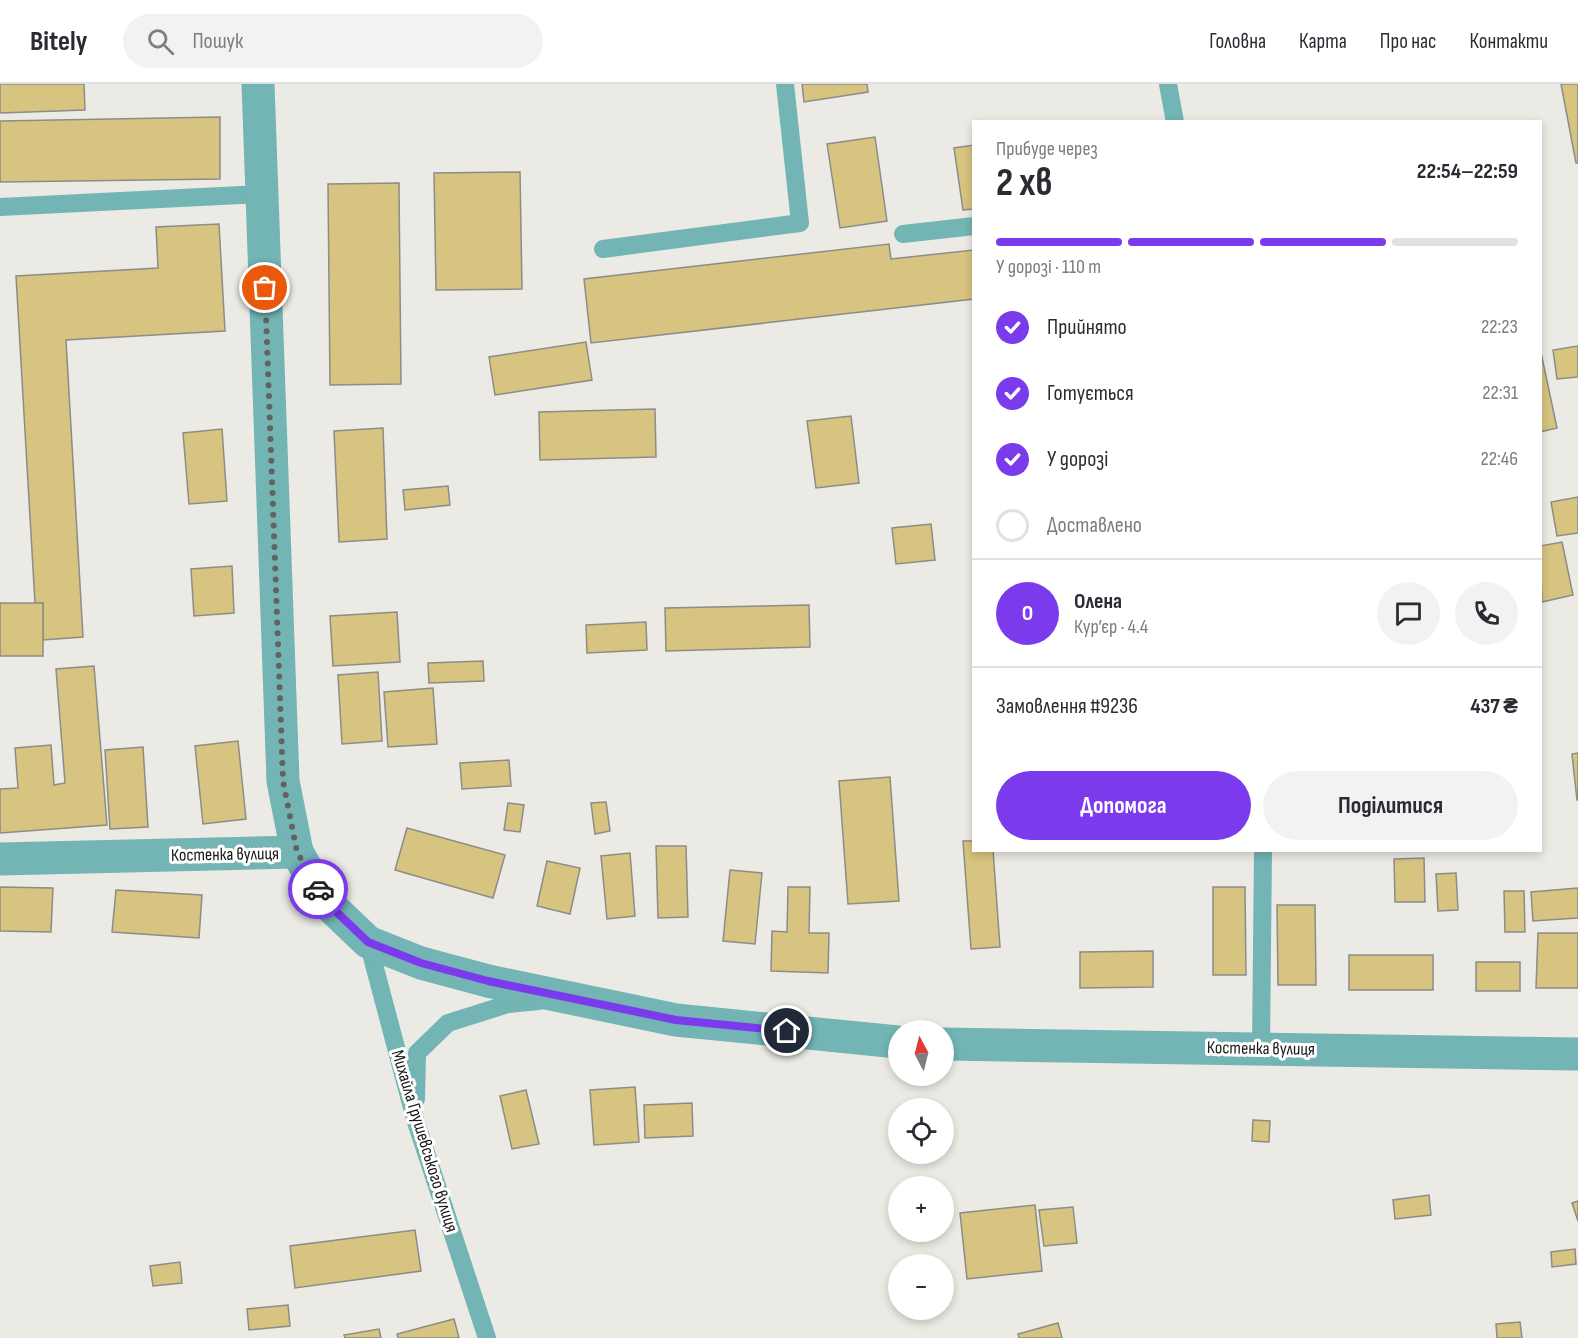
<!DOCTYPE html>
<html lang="uk">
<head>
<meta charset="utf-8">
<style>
  body { margin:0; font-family:"Sofia Sans Condensed",sans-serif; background:#f2f2f3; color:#2b2b33; height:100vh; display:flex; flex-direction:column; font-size:22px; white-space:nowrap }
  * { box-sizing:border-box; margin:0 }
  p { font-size:20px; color:#7c7c81 }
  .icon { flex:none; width:33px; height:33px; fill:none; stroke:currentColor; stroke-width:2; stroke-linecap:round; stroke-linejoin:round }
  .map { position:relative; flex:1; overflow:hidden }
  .details { position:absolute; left:972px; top:36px; width:570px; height:732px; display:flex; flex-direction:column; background:#fff; border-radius:0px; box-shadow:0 3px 9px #0003 }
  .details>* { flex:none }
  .needle { width:39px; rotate:353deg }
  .controls { position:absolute; left:888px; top:936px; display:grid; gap:12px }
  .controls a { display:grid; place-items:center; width:66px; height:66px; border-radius:50%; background:#fff; box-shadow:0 3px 9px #0003; font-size:30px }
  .pin { position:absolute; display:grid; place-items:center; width:51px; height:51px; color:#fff; margin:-26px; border:3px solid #fff; border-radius:50%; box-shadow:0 2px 6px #0007 }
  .courier { position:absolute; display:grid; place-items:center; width:60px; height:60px; margin:-30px; border:4px solid #7c3aed; border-radius:50%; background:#fff; color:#222; box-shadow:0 2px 8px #0007 }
  .overview em { font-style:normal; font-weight:700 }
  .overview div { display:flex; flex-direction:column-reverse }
  .overview { display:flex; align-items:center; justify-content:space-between; height:102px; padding:0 24px }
  h1 { font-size:39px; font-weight:700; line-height:45px }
  .bar { display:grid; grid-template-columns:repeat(4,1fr); gap:9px 6px; align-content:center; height:72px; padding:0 24px }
  .bar i { height:8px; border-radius:4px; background:#e1e1e2 }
  .bar .current { background:#7c3aed }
  .bar p { grid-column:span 4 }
  .line { display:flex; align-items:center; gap:15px; padding:0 24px; border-top:2px solid #e1e1e2 }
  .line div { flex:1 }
  .round { display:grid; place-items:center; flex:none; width:63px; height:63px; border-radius:32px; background:#f2f2f3 }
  ol { padding:0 24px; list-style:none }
  li { display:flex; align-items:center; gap:18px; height:66px }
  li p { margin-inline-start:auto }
  li .icon { padding:6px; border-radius:50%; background:#7c3aed; color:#fff; stroke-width:4 }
  li:last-child { color:#7c7c81 }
  li i { width:33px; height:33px; border:3px solid #e1e1e2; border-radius:50% }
  .primary-button { display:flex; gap:12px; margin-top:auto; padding:12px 24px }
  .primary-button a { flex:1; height:69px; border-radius:36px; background:#7c3aed; color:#fff; font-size:24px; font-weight:700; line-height:69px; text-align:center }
  .primary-button a+a { background:#f2f2f3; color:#2b2b33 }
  header { display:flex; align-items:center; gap:36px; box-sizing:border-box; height:84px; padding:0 30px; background:#fff; border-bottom:2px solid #e1e1e2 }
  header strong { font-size:28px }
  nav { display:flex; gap:33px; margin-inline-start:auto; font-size:21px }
  .search { width:420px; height:54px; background:#f2f2f3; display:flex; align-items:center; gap:15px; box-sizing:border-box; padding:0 21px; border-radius:33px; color:#7c7c81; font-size:22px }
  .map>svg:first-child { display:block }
</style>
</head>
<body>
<header>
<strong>Bitely</strong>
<div class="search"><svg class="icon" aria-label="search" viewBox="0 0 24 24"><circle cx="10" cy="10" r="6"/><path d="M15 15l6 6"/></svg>Пошук</div>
<nav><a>Головна</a><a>Карта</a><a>Про нас</a><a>Контакти</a></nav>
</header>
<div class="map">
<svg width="1578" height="1254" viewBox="0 0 1578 1254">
  <rect width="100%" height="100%" fill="#ebeae4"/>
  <g fill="#d7c481" stroke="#8d8c87" stroke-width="1.5">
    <polygon points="0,0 84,0 85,26 0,29"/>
    <polygon points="802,0 867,0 868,8 804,18"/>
    <polygon points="1561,0 1578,0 1578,79 1576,79"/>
    <polygon points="220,33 220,95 0,98 0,37"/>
    <polygon points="875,53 887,137 840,144 827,60"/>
    <polygon points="974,61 974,125 963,126 954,64"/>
    <polygon points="520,88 522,205 436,206 434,89"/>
    <polygon points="399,99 401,300 330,301 328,100"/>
    <polygon points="219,140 225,247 66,256 83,553 43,556 43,519 35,519 16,192 158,184 156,143"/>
    <polygon points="889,160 891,175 974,166 974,215 591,259 584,195"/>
    <polygon points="586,258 592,296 495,311 489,273"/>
    <polygon points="1578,262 1578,293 1557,295 1553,266"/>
    <polygon points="1540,264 1557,344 1540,348"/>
    <polygon points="655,325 656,373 540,376 539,328"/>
    <polygon points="851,332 859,399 816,404 807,337"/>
    <polygon points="383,344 387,455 339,458 334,347"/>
    <polygon points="222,345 227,417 189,420 183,349"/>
    <polygon points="448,402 450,421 405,426 403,406"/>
    <polygon points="1578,413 1578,449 1557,452 1551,418"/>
    <polygon points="931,440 935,476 896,480 892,444"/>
    <polygon points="1562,458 1573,511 1542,518 1540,462"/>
    <polygon points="232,482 234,529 194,532 191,485"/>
    <rect x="0" y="519" width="43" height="53"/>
    <polygon points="809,521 810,563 666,567 665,524"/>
    <polygon points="397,528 400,578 333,582 330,532"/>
    <polygon points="646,538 647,566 587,569 586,541"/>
    <polygon points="483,577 484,597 429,599 428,579"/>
    <polygon points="94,582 107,741 0,749 0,705 18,704 15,664 51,661 54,701 65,699 56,585"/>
    <polygon points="378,588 382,657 342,660 338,591"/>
    <polygon points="433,604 437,660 388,663 384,608"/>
    <polygon points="238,657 246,735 203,740 195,662"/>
    <polygon points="143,663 148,743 110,745 105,666"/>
    <polygon points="1578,669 1578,716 1577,716 1572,670"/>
    <polygon points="509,676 511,702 462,705 460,679"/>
    <polygon points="890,693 899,817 848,820 839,697"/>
    <polygon points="606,718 610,747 595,750 591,719"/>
    <polygon points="508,719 524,721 520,748 504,746"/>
    <polygon points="407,744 505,771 493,814 395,786"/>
    <polygon points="963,757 974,757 974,766 993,766 1000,863 971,865"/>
    <polygon points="656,762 686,762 688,833 658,834"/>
    <polygon points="630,769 635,832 607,835 601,772"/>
    <polygon points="1424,774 1425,818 1395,818 1394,775"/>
    <polygon points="547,777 580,784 570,830 537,822"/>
    <polygon points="730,786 762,789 755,860 723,857"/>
    <polygon points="1456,789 1458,826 1438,827 1436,790"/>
    <polygon points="0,803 53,804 51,848 0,847"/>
    <polygon points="788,803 810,803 809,849 829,849 828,889 771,887 772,847 787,848"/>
    <polygon points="1213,803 1245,803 1246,891 1213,891"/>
    <polygon points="1578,804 1578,834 1533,837 1531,808"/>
    <polygon points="116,806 202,811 199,854 112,848"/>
    <polygon points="1504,807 1524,807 1525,848 1505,848"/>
    <polygon points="1277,821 1315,821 1316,901 1278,901"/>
    <polygon points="1538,849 1578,849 1578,904 1536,904"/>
    <polygon points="1153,867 1153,903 1080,904 1080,868"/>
    <rect x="1349" y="871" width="84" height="35"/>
    <rect x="1476" y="878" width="44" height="29"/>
    <polygon points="635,1003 639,1058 594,1061 590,1006"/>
    <polygon points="526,1006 539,1060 512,1065 500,1012"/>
    <polygon points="692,1019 693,1052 645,1054 644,1021"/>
    <polygon points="1253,1036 1270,1037 1269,1058 1252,1057"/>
    <polygon points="1429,1111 1431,1131 1395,1135 1393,1116"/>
    <polygon points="1578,1117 1578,1137 1572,1119"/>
    <polygon points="1035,1121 1042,1187 967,1195 960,1129"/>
    <polygon points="1073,1123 1077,1159 1044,1162 1039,1126"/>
    <polygon points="415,1146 421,1187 295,1204 290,1162"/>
    <polygon points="1575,1165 1576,1180 1552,1183 1551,1168"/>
    <polygon points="180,1178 182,1199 153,1202 150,1182"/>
    <polygon points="288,1221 290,1242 249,1246 247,1225"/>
    <polygon points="454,1235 459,1254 398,1254 397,1250"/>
    <polygon points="1520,1238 1522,1254 1497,1254 1496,1240"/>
    <polygon points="1058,1239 1062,1254 1019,1254 1018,1250"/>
    <polygon points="379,1245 381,1254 345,1254 344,1251"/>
  </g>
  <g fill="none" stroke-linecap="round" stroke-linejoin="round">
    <g stroke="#73b4b4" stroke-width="18">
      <polyline points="1168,0 1175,38"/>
      <polyline points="0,123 262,110"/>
      <polyline points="903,150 974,142"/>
      <polyline points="603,165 800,139 785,0"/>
      <polyline points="368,858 415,1035 487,1254"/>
      <polyline points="1261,964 1263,766"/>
      <polyline points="416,1015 417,969 448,939 508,920 539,917"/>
    </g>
    <g stroke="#73b4b4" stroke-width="33">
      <polyline points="258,0 283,697 297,768 325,817 368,858 421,879 488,897 676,936 898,958"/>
      <polyline points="0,775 297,768"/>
      <polyline points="944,960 1578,970"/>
    </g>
  </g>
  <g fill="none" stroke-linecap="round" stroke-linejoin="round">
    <polyline stroke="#62625f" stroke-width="6" stroke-dasharray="0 10.8" points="265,204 283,697 297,768 318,805"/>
    <polyline stroke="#7c3aed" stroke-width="8" points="318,805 325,817 368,858 421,879 488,897 676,936 787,947"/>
  </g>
  <g text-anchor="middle" stroke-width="6" stroke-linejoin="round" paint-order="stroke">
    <g font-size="18" fill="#191817" stroke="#fff">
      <text transform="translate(225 770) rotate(-1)" y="6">Костенка вулиця</text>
      <text transform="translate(1261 964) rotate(1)" y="6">Костенка вулиця</text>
      <text transform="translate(425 1057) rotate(73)" y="6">Михайла Грушевського вулиця</text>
    </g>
  </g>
</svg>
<div class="controls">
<a><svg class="needle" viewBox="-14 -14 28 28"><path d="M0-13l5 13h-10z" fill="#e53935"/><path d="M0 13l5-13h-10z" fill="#7c7c81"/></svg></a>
<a><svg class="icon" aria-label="locate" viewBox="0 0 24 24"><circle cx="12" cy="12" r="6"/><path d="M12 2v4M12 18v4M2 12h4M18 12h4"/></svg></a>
<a>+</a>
<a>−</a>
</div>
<div class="pin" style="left:265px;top:204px;background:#ea580c"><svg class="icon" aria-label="bag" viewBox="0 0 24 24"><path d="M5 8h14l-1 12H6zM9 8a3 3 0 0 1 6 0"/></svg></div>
<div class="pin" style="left:787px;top:947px;background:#1f2937"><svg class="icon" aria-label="home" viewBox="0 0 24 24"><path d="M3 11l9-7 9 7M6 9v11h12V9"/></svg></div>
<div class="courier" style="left:318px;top:805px"><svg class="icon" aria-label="car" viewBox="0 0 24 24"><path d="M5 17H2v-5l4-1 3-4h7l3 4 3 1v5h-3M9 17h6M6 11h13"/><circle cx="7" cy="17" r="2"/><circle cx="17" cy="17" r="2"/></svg></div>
<section class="details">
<div class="overview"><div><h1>2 хв</h1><p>Прибуде через</p></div><em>22:54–22:59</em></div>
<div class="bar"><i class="current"></i><i class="current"></i><i class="current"></i><i></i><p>У дорозі · 110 m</p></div>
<ol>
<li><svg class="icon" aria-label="check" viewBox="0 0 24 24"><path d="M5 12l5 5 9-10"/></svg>Прийнято<p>22:23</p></li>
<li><svg class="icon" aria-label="check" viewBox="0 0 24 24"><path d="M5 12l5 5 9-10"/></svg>Готується<p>22:31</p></li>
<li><svg class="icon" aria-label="check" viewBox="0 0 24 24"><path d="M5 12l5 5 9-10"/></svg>У дорозі<p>22:46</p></li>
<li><i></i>Доставлено</li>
</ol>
<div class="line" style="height:108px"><b class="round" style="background:#7c3aed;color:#fff">О</b><div><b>Олена</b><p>Кур’єр · 4.4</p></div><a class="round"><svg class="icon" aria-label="chat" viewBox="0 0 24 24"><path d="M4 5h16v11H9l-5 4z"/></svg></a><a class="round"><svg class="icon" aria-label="phone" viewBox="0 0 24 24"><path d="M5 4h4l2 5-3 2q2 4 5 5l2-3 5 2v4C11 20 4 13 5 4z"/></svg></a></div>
<div class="line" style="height:78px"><div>Замовлення #9236</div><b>437 ₴</b></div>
<div class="primary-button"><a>Допомога</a><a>Поділитися</a></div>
</section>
</div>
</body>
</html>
